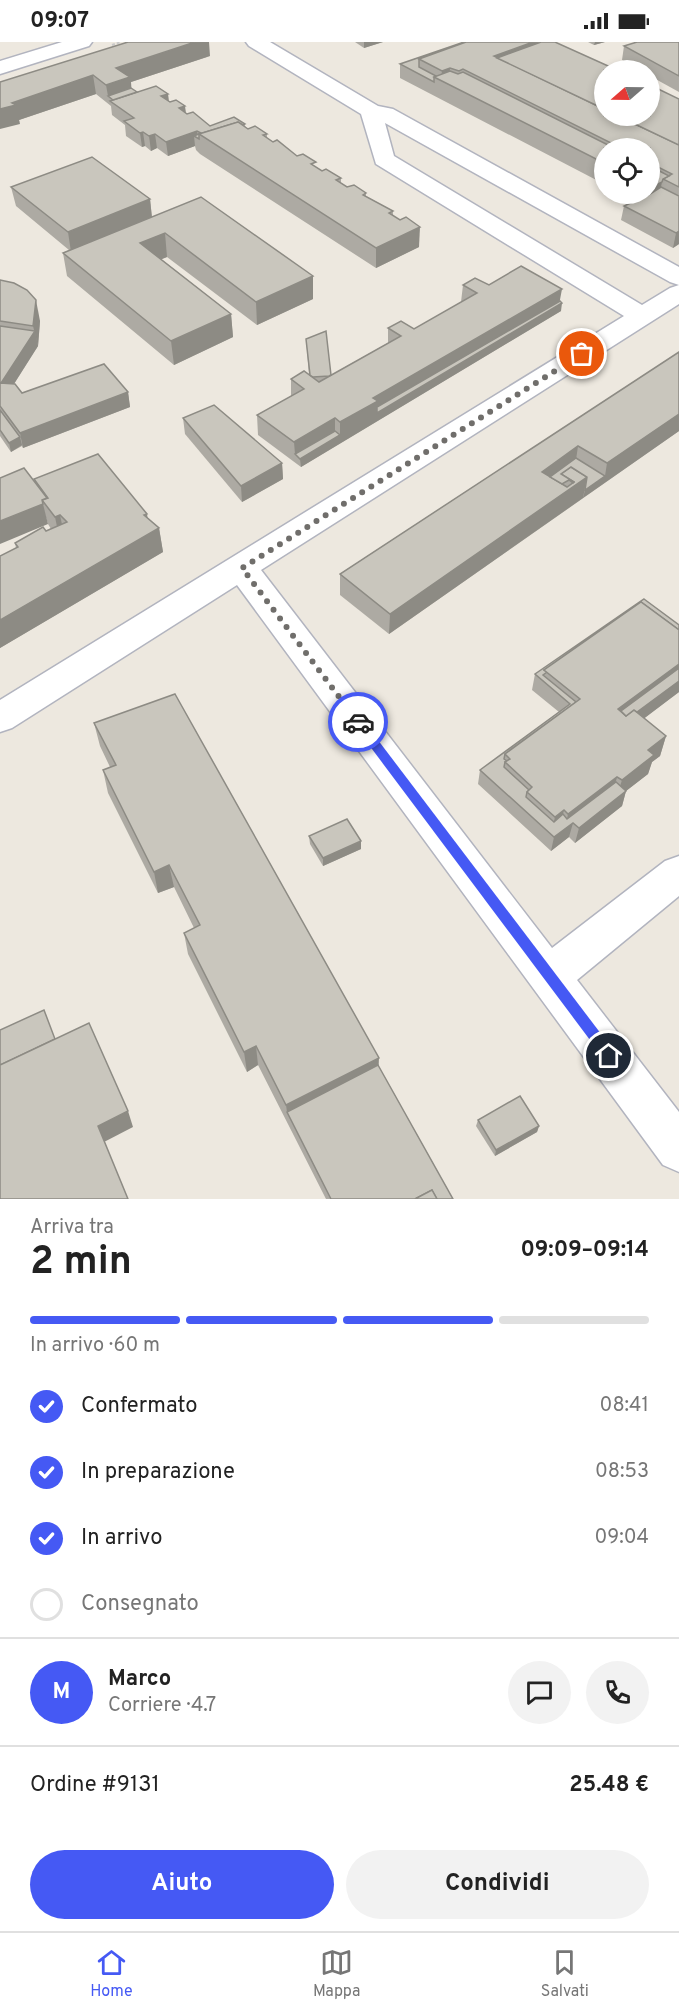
<!DOCTYPE html>
<html lang="it">
<head>
<meta charset="utf-8">
<style>
  body { margin:0; font-family:Overpass,sans-serif; background:#f2f2f2; color:#222; height:100vh; display:flex; flex-direction:column; font-size:22px; white-space:nowrap }
  * { box-sizing:border-box; margin:0 }
  p { font-size:20px; color:#767676 }
  .icon { flex:none; width:33px; height:33px; fill:none; stroke:currentColor; stroke-width:2; stroke-linecap:round; stroke-linejoin:round }
  .map { position:relative; height:1157px; overflow:hidden }
  .sheet { display:flex; flex-direction:column; background:#fff; flex:1 }
  .sheet>* { flex:none }
  .needle { width:39px; rotate:250deg }
  .buttons { position:absolute; left:594px; top:18px; display:grid; gap:12px }
  .buttons a { display:grid; place-items:center; width:66px; height:66px; border-radius:50%; background:#fff; box-shadow:0 3px 9px #0003; font-size:30px }
  .pin { position:absolute; display:grid; place-items:center; width:51px; height:51px; color:#fff; margin:-26px; border:3px solid #fff; border-radius:50%; box-shadow:0 2px 6px #0007 }
  .courier { position:absolute; display:grid; place-items:center; width:60px; height:60px; margin:-30px; border:4px solid #4559f4; border-radius:50%; background:#fff; color:#222; box-shadow:0 2px 8px #0007 }
  .head em { font-style:normal; font-weight:700 }
  .head div { display:flex; flex-direction:column-reverse }
  .head { display:flex; align-items:center; justify-content:space-between; height:102px; padding:0 30px }
  h1 { font-size:39px; font-weight:700; line-height:45px }
  .bar { display:grid; grid-template-columns:repeat(4,1fr); gap:9px 6px; align-content:center; height:72px; padding:0 30px }
  .bar i { height:8px; border-radius:4px; background:#e0e0e0 }
  .bar .current { background:#4559f4 }
  .bar p { grid-column:span 4 }
  .line { display:flex; align-items:center; gap:15px; padding:0 30px; border-top:2px solid #e0e0e0 }
  .line div { flex:1 }
  .round { display:grid; place-items:center; flex:none; width:63px; height:63px; border-radius:32px; background:#f2f2f2 }
  ol { padding:0 30px; list-style:none }
  li { display:flex; align-items:center; gap:18px; height:66px }
  li p { margin-inline-start:auto }
  li .icon { padding:6px; border-radius:50%; background:#4559f4; color:#fff; stroke-width:4 }
  li:last-child { color:#767676 }
  li i { width:33px; height:33px; border:3px solid #e0e0e0; border-radius:50% }
  .button { display:flex; gap:12px; margin-top:auto; padding:12px 30px }
  .button a { flex:1; height:69px; border-radius:36px; background:#4559f4; color:#fff; font-size:24px; font-weight:700; line-height:69px; text-align:center }
  .button a+a { background:#f2f2f2; color:#222 }
  .status { display:flex; justify-content:space-between; align-items:center; height:42px; padding:0 30px; background:#fff; direction:ltr }
  .status svg { height:16px; fill:currentColor }
  .tab-bar { display:flex; justify-content:space-around; align-items:center; height:84px; border-top:2px solid #e0e0e0; background:#fff; font-size:16px; color:#767676 }
  .tab-bar a { display:grid; justify-items:center; gap:3px }
  .tab-bar .current { color:#4559f4 }
  .map>svg:first-child { display:block }
</style>
</head>
<body>
<div class="status"><b>09:07</b><svg viewBox="0 0 49 12"><path d="M0 12V9h3v3zM5 12V6h3v6zM10 12V3h3v9zM15 12V0h3v12zM26 1h20v11H26zM47 4h2v5h-2z"/></svg></div>
<div class="map">
<svg width="679" height="1157" viewBox="0 0 679 1157">
  <rect width="100%" height="100%" fill="#ede8df"/>
  <g fill="none" stroke-linecap="round" stroke-linejoin="round">
    <defs>
      <g id="minor">
        <polygon points="62,0 92,0 89,4 0,32 0,19"/>
        <polygon points="246,0 270,0 378,64 393,67 679,225 679,243 670,240 385,81 394,114 642,263 670,246 679,243 679,262 261,528 552,906 665,819 679,814 679,854 577,938 679,1070 679,1130 663,1123 237,543 12,686 0,690 0,658 624,274 376,122 361,72 249,4"/>
      </g>
    </defs>
    <use href="#minor" stroke="#b2b4bf" stroke-width="3"/>
    <polyline stroke="#c8c8c8" stroke-width="2" stroke-dasharray="3 2" stroke-linecap="butt" points="112,3 121,0"/>
    <use href="#minor" fill="#fff" fill-rule="evenodd"/>
  </g>
  <g fill="#adaaa3">
    <polygon points="355,0 383,0 364,6"/>
    <polygon points="464,0 679,57 679,202 673,206 621,178 624,164 635,158 622,152 650,152 650,106 604,106 604,142 400,36 400,22"/>
    <polygon points="588,0 605,0 594,3"/>
    <polygon points="679,0 679,50 650,34 650,28 640,28 622,18 624,4"/>
    <polygon points="210,14 131,40 131,46 137,50 168,52 169,59 186,72 210,84 245,82 245,84 248,87 267,92 267,96 322,129 341,136 341,141 347,145 366,151 366,154 393,169 393,174 419,205 376,226 200,112 196,108 195,104 168,114 157,106 151,109 145,104 142,105 126,94 125,83 112,73 111,64 96,52 19,78 20,82 0,40"/>
    <polygon points="11,145 150,157 152,175 313,234 313,257 257,283 167,215 161,217 231,272 233,295 174,323 67,234 63,211 69,208 16,164"/>
    <polygon points="0,238 40,279 38,304 14,342 22,351 128,350 130,365 23,406 22,404 11,410 0,394"/>
    <polygon points="463,243 489,243 560,259 561,269 301,425 258,393 257,373 291,354 291,337 309,332 306,297 331,333 388,301 388,286 414,287 461,260"/>
    <polygon points="679,310 679,389 389,592 340,553 340,532"/>
    <polygon points="183,376 282,421 283,437 242,460 185,392"/>
    <polygon points="34,437 148,476 159,486 163,510 0,606 0,514 16,506 15,501 51,487 48,482"/>
    <polygon points="679,583 679,650 644,676 666,694 660,714 652,720 648,732 626,749 622,764 575,801 569,795 551,809 478,742 480,728 559,670 532,648 535,632"/>
    <polygon points="94,681 378,1023 453,1157 326,1157 258,1023 247,1030 188,912 184,891 194,886 174,845 158,851 108,751 103,728 110,725 100,704"/>
    <polygon points="309,794 361,807 323,824 310,802"/>
    <polygon points="478,1078 539,1084 537,1090 495,1114 476,1084"/>
  </g>
  <g fill="#8d8b84">
    <polygon points="195,0 209,0 210,14 131,40 132,54 108,54 106,43 116,26"/>
    <polygon points="364,0 383,0 364,6"/>
    <polygon points="533,0 549,0 515,27 494,14"/>
    <polygon points="595,0 605,0 594,3"/>
    <polygon points="450,26 449,43 441,38 442,29"/>
    <polygon points="93,33 96,52 19,78 20,82 0,87 0,67 12,61"/>
    <polygon points="168,52 169,66 161,54"/>
    <polygon points="185,64 187,79 179,66"/>
    <polygon points="197,89 198,96 194,94 195,104 168,114 166,100"/>
    <polygon points="143,90 145,104 142,105 140,91"/>
    <polygon points="155,92 157,106 151,109 149,94"/>
    <polygon points="662,140 658,159 648,165 652,145"/>
    <polygon points="150,157 152,177 71,210 68,190"/>
    <polygon points="420,185 419,205 376,226 376,206"/>
    <polygon points="679,189 679,202 673,206 676,191"/>
    <polygon points="165,191 167,215 143,225 140,201"/>
    <polygon points="313,234 313,257 257,283 256,260"/>
    <polygon points="562,247 559,263 562,261 561,269 301,425 300,417 295,412 294,400 335,376 335,396 340,393 340,380 373,356"/>
    <polygon points="36,258 40,279 38,304 33,284"/>
    <polygon points="231,272 233,295 174,323 171,299"/>
    <polygon points="35,289 38,304 5,356 1,341"/>
    <polygon points="128,350 130,365 23,406 20,391"/>
    <polygon points="679,372 679,389 583,456 585,448 605,434 607,421"/>
    <polygon points="20,395 22,403 11,410 9,401"/>
    <polygon points="578,404 575,425 546,446 542,430"/>
    <polygon points="282,421 283,437 242,460 241,444"/>
    <polygon points="587,435 583,456 389,592 390,572"/>
    <polygon points="43,462 48,482 0,502 0,479"/>
    <polygon points="147,472 150,491 159,486 163,510 0,606 0,578"/>
    <polygon points="60,473 65,497 60,499 55,475"/>
    <polygon points="679,622 679,638 624,679 618,667"/>
    <polygon points="679,639 679,650 621,694 625,679"/>
    <polygon points="666,694 660,714 652,720 648,732 626,749 622,764 575,801 579,786 616,757 622,738 648,708"/>
    <polygon points="617,735 612,755 573,781 569,795 551,809 554,795 565,787 568,772"/>
    <polygon points="564,768 559,787 551,792 555,775"/>
    <polygon points="361,799 361,807 323,824 323,816"/>
    <polygon points="169,823 174,845 158,851 154,830"/>
    <polygon points="256,1004 258,1023 247,1030 244,1010"/>
    <polygon points="379,1016 378,1035 287,1070 286,1063"/>
    <polygon points="128,1069 133,1085 104,1100 98,1084"/>
    <polygon points="539,1084 537,1090 495,1114 496,1108"/>
  </g>
  <g fill="#c9c6bd" stroke="#8d8b84" stroke-width="1.5">
    <polygon points="128,0 195,0 116,26 130,35 106,43 93,33 12,61 16,63 0,67 0,40"/>
    <polygon points="464,0 466,0 419,17 419,25 436,34 434,35 434,40 400,22"/>
    <polygon points="466,0 533,0 494,14 604,67 604,74 618,74 679,103 679,145 663,137 672,132 650,121 650,106 621,106 463,27 459,29 450,26 442,29 419,17"/>
    <polygon points="541,0 555,0 617,28 604,28 604,67 497,16"/>
    <polygon points="637,0 679,0 679,34 624,4"/>
    <polygon points="450,29 458,32 463,30 614,106 604,106 604,121 434,35"/>
    <polygon points="650,43 679,57 679,103 618,74 650,74"/>
    <polygon points="156,44 168,52 161,54 170,60 176,58 185,64 179,66 187,72 193,70 210,84 234,75 245,82 243,83 238,80 199,92 199,97 194,94 201,91 197,89 166,100 155,92 149,94 143,90 140,91 124,79 134,76 110,59"/>
    <polygon points="131,46 137,50 113,58 108,54"/>
    <polygon points="238,80 248,87 255,84 267,92 263,93 273,100 277,98 297,114 303,112 316,120 311,122 322,129 326,127 341,136 336,138 347,145 354,143 366,151 363,153 393,169 389,171 400,178 406,175 420,185 376,206 199,92"/>
    <polygon points="92,115 150,157 68,190 11,145"/>
    <polygon points="650,124 669,134 663,137 662,140 652,145 650,144"/>
    <polygon points="661,145 679,154 679,189 676,191 624,164 650,152"/>
    <polygon points="201,155 313,234 256,260 165,191 140,201 231,272 171,299 63,211"/>
    <polygon points="521,224 562,247 373,356 378,359 340,380 335,376 294,400 257,373 304,347 291,337 304,329 319,340 401,294 388,286 401,279 414,287 477,251 463,243 475,236 489,243"/>
    <polygon points="0,238 14,241 27,248 36,258 33,284 0,279"/>
    <polygon points="560,259 562,261 377,371 377,365"/>
    <polygon points="0,284 35,289 1,341 15,342 22,351 104,322 128,350 20,391 0,364"/>
    <polygon points="326,289 331,333 329,334 313,335 310,333 306,297"/>
    <polygon points="679,310 679,372 607,421 578,404 542,430 567,445 574,440 561,432 571,425 587,435 390,572 340,532"/>
    <polygon points="214,363 282,421 241,444 183,376"/>
    <polygon points="0,368 20,395 9,401 0,388"/>
    <polygon points="335,389 340,393 300,417 295,412"/>
    <polygon points="98,412 147,472 144,473 159,486 0,578 0,514 18,505 15,501 43,485 46,489 67,480 60,473 55,475 42,458 48,456 34,437"/>
    <polygon points="576,416 605,434 585,448 587,435 571,425 561,432 574,440 573,441 569,438 562,442 550,435"/>
    <polygon points="24,426 47,456 42,458 43,462 0,479 0,436"/>
    <polygon points="644,557 679,583 679,588 641,560 544,628 547,630 543,633 576,660 505,712 504,717 507,719 505,720 504,725 529,748 527,750 526,755 554,780 563,772 567,777 616,740 626,749 579,786 573,781 554,795 480,728 570,662 535,632"/>
    <polygon points="641,560 679,588 679,622 618,667 626,674 634,668 666,694 648,708 654,713 622,738 617,735 568,772 564,768 555,775 527,750 532,745 505,720 510,717 505,712 580,657 544,628"/>
    <polygon points="679,626 679,639 637,670 634,668 626,674 621,669"/>
    <polygon points="175,652 379,1016 286,1063 256,1004 244,1010 184,891 200,883 169,823 154,830 103,728 116,723 94,681"/>
    <polygon points="347,777 361,799 323,816 309,794"/>
    <polygon points="44,968 55,997 0,1023 0,988"/>
    <polygon points="89,981 128,1069 98,1084 128,1157 0,1157 0,1023"/>
    <polygon points="378,1023 453,1157 437,1157 432,1148 415,1157 331,1157 287,1070"/>
    <polygon points="520,1054 539,1084 496,1108 478,1078"/>
    <polygon points="432,1148 437,1157 415,1157"/>
  </g>
  <polygon fill="#4559f4" points="358,676 362,677 614,1009 616,1014 614,1018 609,1020 605,1018 354,683 354,677"/>
  <g fill="none" stroke-linecap="round" stroke-linejoin="round">
    <polyline stroke="#706e6b" stroke-width="6" stroke-dasharray="0 10.8" points="358,680 242,526 582,312"/>
  </g>
</svg>
<div class="buttons">
<a><svg class="needle" viewBox="-14 -14 28 28"><path d="M0-13l5 13h-10z" fill="#e53935"/><path d="M0 13l5-13h-10z" fill="#767676"/></svg></a>
<a><svg class="icon" aria-label="locate" viewBox="0 0 24 24"><circle cx="12" cy="12" r="6"/><path d="M12 2v4M12 18v4M2 12h4M18 12h4"/></svg></a>
</div>
<div class="pin" style="left:582px;top:312px;background:#ea580c"><svg class="icon" aria-label="bag" viewBox="0 0 24 24"><path d="M5 8h14l-1 12H6zM9 8a3 3 0 0 1 6 0"/></svg></div>
<div class="pin" style="left:609px;top:1014px;background:#1f2937"><svg class="icon" aria-label="home" viewBox="0 0 24 24"><path d="M3 11l9-7 9 7M6 9v11h12V9"/></svg></div>
<div class="courier" style="left:358px;top:680px"><svg class="icon" aria-label="car" viewBox="0 0 24 24"><path d="M5 17H2v-5l4-1 3-4h7l3 4 3 1v5h-3M9 17h6M6 11h13"/><circle cx="7" cy="17" r="2"/><circle cx="17" cy="17" r="2"/></svg></div>
</div>
<section class="sheet">
<div class="head"><div><h1>2 min</h1><p>Arriva tra</p></div><em>09:09–09:14</em></div>
<div class="bar"><i class="current"></i><i class="current"></i><i class="current"></i><i></i><p>In arrivo · 60 m</p></div>
<ol>
<li><svg class="icon" aria-label="check" viewBox="0 0 24 24"><path d="M5 12l5 5 9-10"/></svg>Confermato<p>08:41</p></li>
<li><svg class="icon" aria-label="check" viewBox="0 0 24 24"><path d="M5 12l5 5 9-10"/></svg>In preparazione<p>08:53</p></li>
<li><svg class="icon" aria-label="check" viewBox="0 0 24 24"><path d="M5 12l5 5 9-10"/></svg>In arrivo<p>09:04</p></li>
<li><i></i>Consegnato</li>
</ol>
<div class="line" style="height:108px"><b class="round" style="background:#4559f4;color:#fff">M</b><div><b>Marco</b><p>Corriere · 4.7</p></div><a class="round"><svg class="icon" aria-label="chat" viewBox="0 0 24 24"><path d="M4 5h16v11H9l-5 4z"/></svg></a><a class="round"><svg class="icon" aria-label="phone" viewBox="0 0 24 24"><path d="M5 4h4l2 5-3 2q2 4 5 5l2-3 5 2v4C11 20 4 13 5 4z"/></svg></a></div>
<div class="line" style="height:78px"><div>Ordine #9131</div><b>25.48 €</b></div>
<div class="button"><a>Aiuto</a><a>Condividi</a></div>
</section>
<nav class="tab-bar">
<a class="current"><svg class="icon" aria-label="home" viewBox="0 0 24 24"><path d="M3 11l9-7 9 7M6 9v11h12V9"/></svg>Home</a>
<a><svg class="icon" aria-label="map" viewBox="0 0 24 24"><path d="M3 6l6-2 6 2 6-2v14l-6 2-6-2-6 2zM9 4v14M15 6v14"/></svg>Mappa</a>
<a><svg class="icon" aria-label="saved" viewBox="0 0 24 24"><path d="M7 4h10v16l-5-4-5 4z"/></svg>Salvati</a>
</nav>
</body>
</html>
